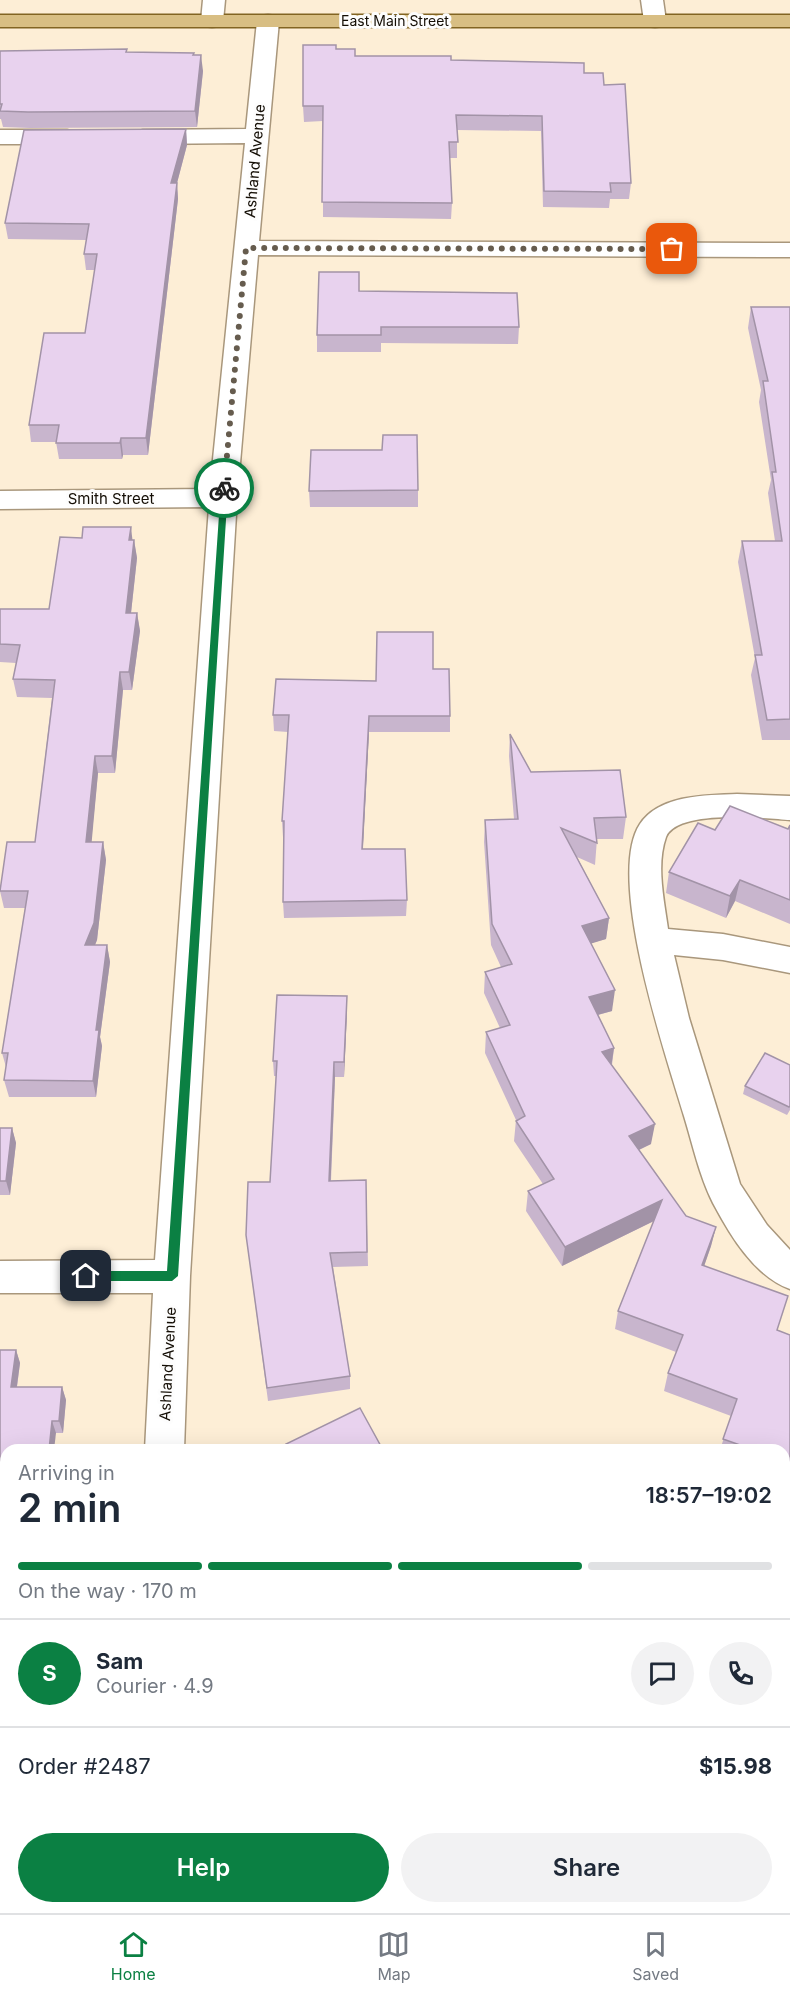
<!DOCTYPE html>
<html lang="en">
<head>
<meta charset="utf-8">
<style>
  body { margin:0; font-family:Inter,sans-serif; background:#f2f2f3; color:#1f2937; height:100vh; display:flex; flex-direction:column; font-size:22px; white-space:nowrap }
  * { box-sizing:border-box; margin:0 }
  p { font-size:20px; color:#747a83 }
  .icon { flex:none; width:33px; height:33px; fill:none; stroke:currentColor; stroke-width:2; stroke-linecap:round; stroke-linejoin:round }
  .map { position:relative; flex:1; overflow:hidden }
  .sheet { position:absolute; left:0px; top:1444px; width:790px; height:470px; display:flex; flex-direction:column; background:#fff; border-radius:18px 18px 0 0; box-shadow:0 6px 24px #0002 }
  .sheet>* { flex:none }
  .pin { position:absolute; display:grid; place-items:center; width:51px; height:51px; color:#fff; margin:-26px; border-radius:12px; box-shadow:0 3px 9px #0006 }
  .courier { position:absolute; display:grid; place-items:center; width:60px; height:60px; margin:-30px; border:4px solid #0b8043; border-radius:50%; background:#fff; color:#222; box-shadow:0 2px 8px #0007 }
  .summary em { font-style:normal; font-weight:600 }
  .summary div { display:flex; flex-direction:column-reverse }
  .summary { display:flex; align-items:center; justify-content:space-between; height:102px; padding:0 18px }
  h1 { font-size:39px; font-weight:600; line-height:45px }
  .bar { display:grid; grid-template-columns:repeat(4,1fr); gap:9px 6px; align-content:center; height:72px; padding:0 18px }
  .bar i { height:8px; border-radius:4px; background:#e0e1e3 }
  .bar .active { background:#0b8043 }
  .bar p { grid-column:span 4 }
  .line { display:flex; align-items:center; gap:15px; padding:0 18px; border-top:2px solid #e0e1e3 }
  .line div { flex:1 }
  .round { display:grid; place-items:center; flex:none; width:63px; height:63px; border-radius:32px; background:#f2f2f3 }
  .cta { display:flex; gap:12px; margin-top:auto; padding:12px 18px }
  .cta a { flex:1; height:69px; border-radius:36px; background:#0b8043; color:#fff; font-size:24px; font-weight:600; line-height:69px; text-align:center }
  .cta a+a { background:#f2f2f3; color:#1f2937 }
  .tabs { display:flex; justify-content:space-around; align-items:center; height:84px; border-top:2px solid #e0e1e3; background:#fff; font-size:16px; color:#747a83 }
  .tabs a { display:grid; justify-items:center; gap:3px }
  .tabs .active { color:#0b8043 }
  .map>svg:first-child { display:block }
</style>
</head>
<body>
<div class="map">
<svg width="790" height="1913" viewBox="0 0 790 1913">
  <rect width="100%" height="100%" fill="#fdeed6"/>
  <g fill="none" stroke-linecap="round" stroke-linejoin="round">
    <defs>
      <g id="minor">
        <polygon points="203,0 225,0 223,21 220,26 212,27 204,26 201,21"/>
        <polygon points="641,0 663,0 666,21 663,26 655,27 647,26 644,21"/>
        <polygon points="268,15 276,16 279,21 259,241 790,243 790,257 258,255 237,498 190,1276 184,1450 145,1450 153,1293 0,1293 0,1261 155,1260 209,507 0,509 0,491 210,489 245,143 143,144 135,142 131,137 135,132 143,130 246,129 257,21 260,16"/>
        <polygon points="0,130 67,130 75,132 79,137 75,142 67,144 0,144"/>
        <path d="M737 794 790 796V820C765 818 677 809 666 837 656 865 664 900 668 929L723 934 790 947V973L723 960 674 955 689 1018 740 1184 767 1225 790 1250V1289C754 1276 730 1235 713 1203 699 1175 693 1145 684 1116 666 1056 605 877 640 824 659 795 706 795 737 794Z"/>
        <polygon points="121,1908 165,1908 164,1913 120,1913"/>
      </g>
      <rect id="major" x="0" y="15" width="790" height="12"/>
    </defs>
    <use href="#minor" stroke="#a9977c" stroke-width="3"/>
    <use href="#major" stroke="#826422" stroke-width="3"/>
    <use href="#minor" fill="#fff" fill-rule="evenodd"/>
    <use href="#major" fill="#d8be83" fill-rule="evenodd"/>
  </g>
  <g fill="#c8b5cd">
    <polygon points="336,49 355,56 451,60 584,73 604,85 631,183 629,199 610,199 609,208 543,207 541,131 457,130 457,158 449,158 452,203 451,219 323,217 323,121 304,122 303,106"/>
    <polygon points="0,51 127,52 194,55 203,71 197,127 30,128 3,127 1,119 0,119"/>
    <polygon points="186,129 187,145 177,183 178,199 148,455 123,455 122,459 59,459 56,442 31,442 29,425 85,333 95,270 86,270 84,254 86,240 8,239 5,223"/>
    <polygon points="360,291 519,327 518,344 381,343 381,352 317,352 317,335"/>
    <polygon points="751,307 790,307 790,740 762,740 751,675 755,658 738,562 742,541 775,541 768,493 771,480 759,402 761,390 748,328"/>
    <polygon points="418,490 418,507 310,507 309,491"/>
    <polygon points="133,540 134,540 137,558 131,613 137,613 140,631 132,690 123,690 115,773 98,773 91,842 103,842 106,860 97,940 95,945 107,945 110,962 100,1037 102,1046 96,1097 9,1097 4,1080 6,1067 2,1053 25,908 4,908 0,891 35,842 52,698 17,697 13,679 16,663 0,662 0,609 49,609"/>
    <polygon points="433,669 450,716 450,732 369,732 363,849 407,900 406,916 284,918 283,902 284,837 283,837 282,821 288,732 274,731 273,715 376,681"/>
    <polygon points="510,734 531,772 626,817 623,839 597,839 595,865 577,857 609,918 606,939 591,943 612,1011 598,1015 614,1048 612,1065 651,1144 639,1150 686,1216 716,1227 711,1246 704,1266 777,1330 790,1335 790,1483 784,1481 784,1450 720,1450 731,1416 664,1391 668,1373 676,1352 615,1329 618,1311 654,1221 562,1266 526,1211 528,1191 543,1184 514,1141 516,1120 485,1053 486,1032 500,1028 484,993 485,972 501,967 491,945 484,842 485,820 514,819 509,756"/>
    <polygon points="790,825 790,924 735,901 726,918 666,893 669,872 715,830 788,829"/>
    <polygon points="347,1011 344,1077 335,1077 331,1181 366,1180 368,1266 333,1267 350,1376 350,1389 268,1401 246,1235 270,1182 276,1076 274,1076 273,1061"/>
    <polygon points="790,1065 790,1110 787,1115 743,1094 745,1086"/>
    <polygon points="0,1128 12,1128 16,1143 10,1195 0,1195"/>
    <polygon points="0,1350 16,1350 20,1363 17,1387 62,1387 66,1400 63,1433 56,1433 6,1450 6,1774 0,1833"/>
  </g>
  <g fill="#a293a7">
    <polygon points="201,55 203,71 197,127 195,111"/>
    <polygon points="186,129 187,145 177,183 178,199 148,455 146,438 171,183"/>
    <polygon points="121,438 123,455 122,459 120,443"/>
    <polygon points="131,527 133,545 129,540"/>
    <polygon points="134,540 137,558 129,631 126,613"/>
    <polygon points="137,613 140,631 132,690 129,672"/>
    <polygon points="120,672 123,690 115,773 112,756"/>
    <polygon points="369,716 369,732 362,865 362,849"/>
    <polygon points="95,756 98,773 90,860 86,842"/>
    <polygon points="103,842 106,860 97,940 88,962 85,945"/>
    <polygon points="740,880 735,901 726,918 730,896"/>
    <polygon points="609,918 606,939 580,947 582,926"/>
    <polygon points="107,945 110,962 100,1037 102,1046 96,1097 93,1081 96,1030"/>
    <polygon points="615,990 612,1011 586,1018 589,997"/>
    <polygon points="347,996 347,1011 344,1077 344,1062"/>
    <polygon points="614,1048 611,1068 602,1052"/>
    <polygon points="334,1062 335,1077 330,1195 329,1181"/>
    <polygon points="655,1124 651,1144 626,1156 629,1136"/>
    <polygon points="12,1128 16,1143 10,1195 6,1181"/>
    <polygon points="662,1200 658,1219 562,1266 565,1247"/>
    <polygon points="716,1227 711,1246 698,1284 702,1265"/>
    <polygon points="16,1350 20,1363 15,1400 11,1387"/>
    <polygon points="62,1387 66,1400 63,1433 59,1421"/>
    <polygon points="52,1421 56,1433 54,1450 49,1450"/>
    <polygon points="1,1765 6,1774 0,1833 0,1770"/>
  </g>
  <g fill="#e8d2ee" stroke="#a293a7" stroke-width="1.5">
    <polygon points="303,45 336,45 336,49 355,49 355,56 451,56 451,60 584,63 584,73 603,73 604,85 625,84 631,183 610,183 611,192 544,191 542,116 456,115 458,142 449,142 452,203 322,202 323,106 303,106"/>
    <polygon points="127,49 126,52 194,53 193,55 201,55 195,111 28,112 0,111 2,104 0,104 0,51"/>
    <polygon points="186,129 171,183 177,183 146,438 121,438 120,443 56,443 59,425 29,425 44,333 85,333 97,254 84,254 89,224 5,223 24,130"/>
    <polygon points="319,272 359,272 359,291 517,293 519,327 381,327 381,335 317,335"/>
    <polygon points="751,307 790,307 790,719 767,720 755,655 762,655 742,541 782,541 772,472 776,472 763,381 768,381"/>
    <polygon points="383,435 417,435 418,490 309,491 311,450 382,450"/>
    <polygon points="83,527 131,527 129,540 134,540 126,613 137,613 129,672 120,672 112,756 95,756 86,842 103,842 94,923 85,945 107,945 96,1030 99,1030 93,1081 4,1080 8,1053 2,1053 28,891 0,891 7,842 35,842 55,680 13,679 20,645 0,644 0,609 49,609 60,537 82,538"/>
    <polygon points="377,632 433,632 433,669 449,669 450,716 369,716 362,849 405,849 407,900 283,902 284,821 282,821 289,715 273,715 276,679 376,681"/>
    <polygon points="510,734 531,772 620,770 626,817 594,818 597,843 561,828 609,918 582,926 615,990 589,997 614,1048 602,1052 655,1124 629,1136 686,1216 716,1227 702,1265 788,1296 777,1330 790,1335 790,1464 784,1462 784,1450 754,1450 723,1439 737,1399 668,1373 683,1335 618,1311 662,1200 565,1247 528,1191 554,1179 516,1121 525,1116 486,1032 510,1025 485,972 512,964 492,924 485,820 518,819"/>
    <polygon points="730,806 788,829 790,825 790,900 740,880 730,896 669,872 698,823 715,830"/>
    <polygon points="277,995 347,996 344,1062 334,1062 329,1181 366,1180 367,1252 330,1253 350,1376 267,1388 246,1235 248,1182 270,1182 277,1061 273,1061"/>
    <polygon points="765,1053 790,1065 790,1106 789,1107 745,1086"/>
    <polygon points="0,1128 12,1128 6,1181 0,1181"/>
    <polygon points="0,1350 16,1350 11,1387 62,1387 59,1421 52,1421 49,1450 6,1450 6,1765 1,1765 0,1770"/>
    <polygon points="360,1408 383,1450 290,1450 286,1444"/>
    <rect x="270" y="1908" width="78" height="5"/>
  </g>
  <polygon fill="#0b8043" points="221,486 228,488 178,1276 172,1281 86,1281 81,1276 86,1271 167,1271"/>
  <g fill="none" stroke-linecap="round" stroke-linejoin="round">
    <polyline stroke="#665c4e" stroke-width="6" stroke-dasharray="0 10.8" points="224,488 246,248 672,249"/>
  </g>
  <g text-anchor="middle" stroke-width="6" stroke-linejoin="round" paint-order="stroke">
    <g font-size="14" fill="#140e05" stroke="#fdfdfd">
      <text x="395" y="26">East Main Street</text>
    </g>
    <g font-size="15" fill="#140e05" stroke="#fdfdfd">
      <text transform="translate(255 161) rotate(-85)" y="5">Ashland Avenue</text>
      <text x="111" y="504">Smith Street</text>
      <text transform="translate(168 1364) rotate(-87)" y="5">Ashland Avenue</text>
    </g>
  </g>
</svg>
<div class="pin" style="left:672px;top:249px;background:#ea580c"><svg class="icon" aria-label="bag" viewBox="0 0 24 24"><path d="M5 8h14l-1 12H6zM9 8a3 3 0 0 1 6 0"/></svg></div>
<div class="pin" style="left:86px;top:1276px;background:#1f2937"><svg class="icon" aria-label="home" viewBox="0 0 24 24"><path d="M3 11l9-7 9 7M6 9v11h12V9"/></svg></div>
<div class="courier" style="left:224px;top:488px"><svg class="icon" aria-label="bike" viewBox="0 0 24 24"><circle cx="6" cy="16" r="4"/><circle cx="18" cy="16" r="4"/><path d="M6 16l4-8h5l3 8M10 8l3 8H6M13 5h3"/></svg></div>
<section class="sheet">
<div class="summary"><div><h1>2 min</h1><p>Arriving in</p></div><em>18:57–19:02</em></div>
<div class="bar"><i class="active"></i><i class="active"></i><i class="active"></i><i></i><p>On the way · 170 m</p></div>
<div class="line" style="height:108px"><b class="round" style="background:#0b8043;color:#fff">S</b><div><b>Sam</b><p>Courier · 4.9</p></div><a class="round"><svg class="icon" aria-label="chat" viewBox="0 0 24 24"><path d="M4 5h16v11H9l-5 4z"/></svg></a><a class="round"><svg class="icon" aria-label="phone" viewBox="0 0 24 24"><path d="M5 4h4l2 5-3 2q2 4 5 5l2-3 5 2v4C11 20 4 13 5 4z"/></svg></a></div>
<div class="line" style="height:78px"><div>Order #2487</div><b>$15.98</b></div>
<div class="cta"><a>Help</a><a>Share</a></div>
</section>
</div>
<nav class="tabs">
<a class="active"><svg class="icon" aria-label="home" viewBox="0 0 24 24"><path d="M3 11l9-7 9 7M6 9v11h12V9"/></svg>Home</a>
<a><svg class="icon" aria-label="map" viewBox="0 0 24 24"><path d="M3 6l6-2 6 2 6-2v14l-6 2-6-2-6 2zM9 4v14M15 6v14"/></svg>Map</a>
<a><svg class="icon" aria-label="saved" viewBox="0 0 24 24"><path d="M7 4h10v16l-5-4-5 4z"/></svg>Saved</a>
</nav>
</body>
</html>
